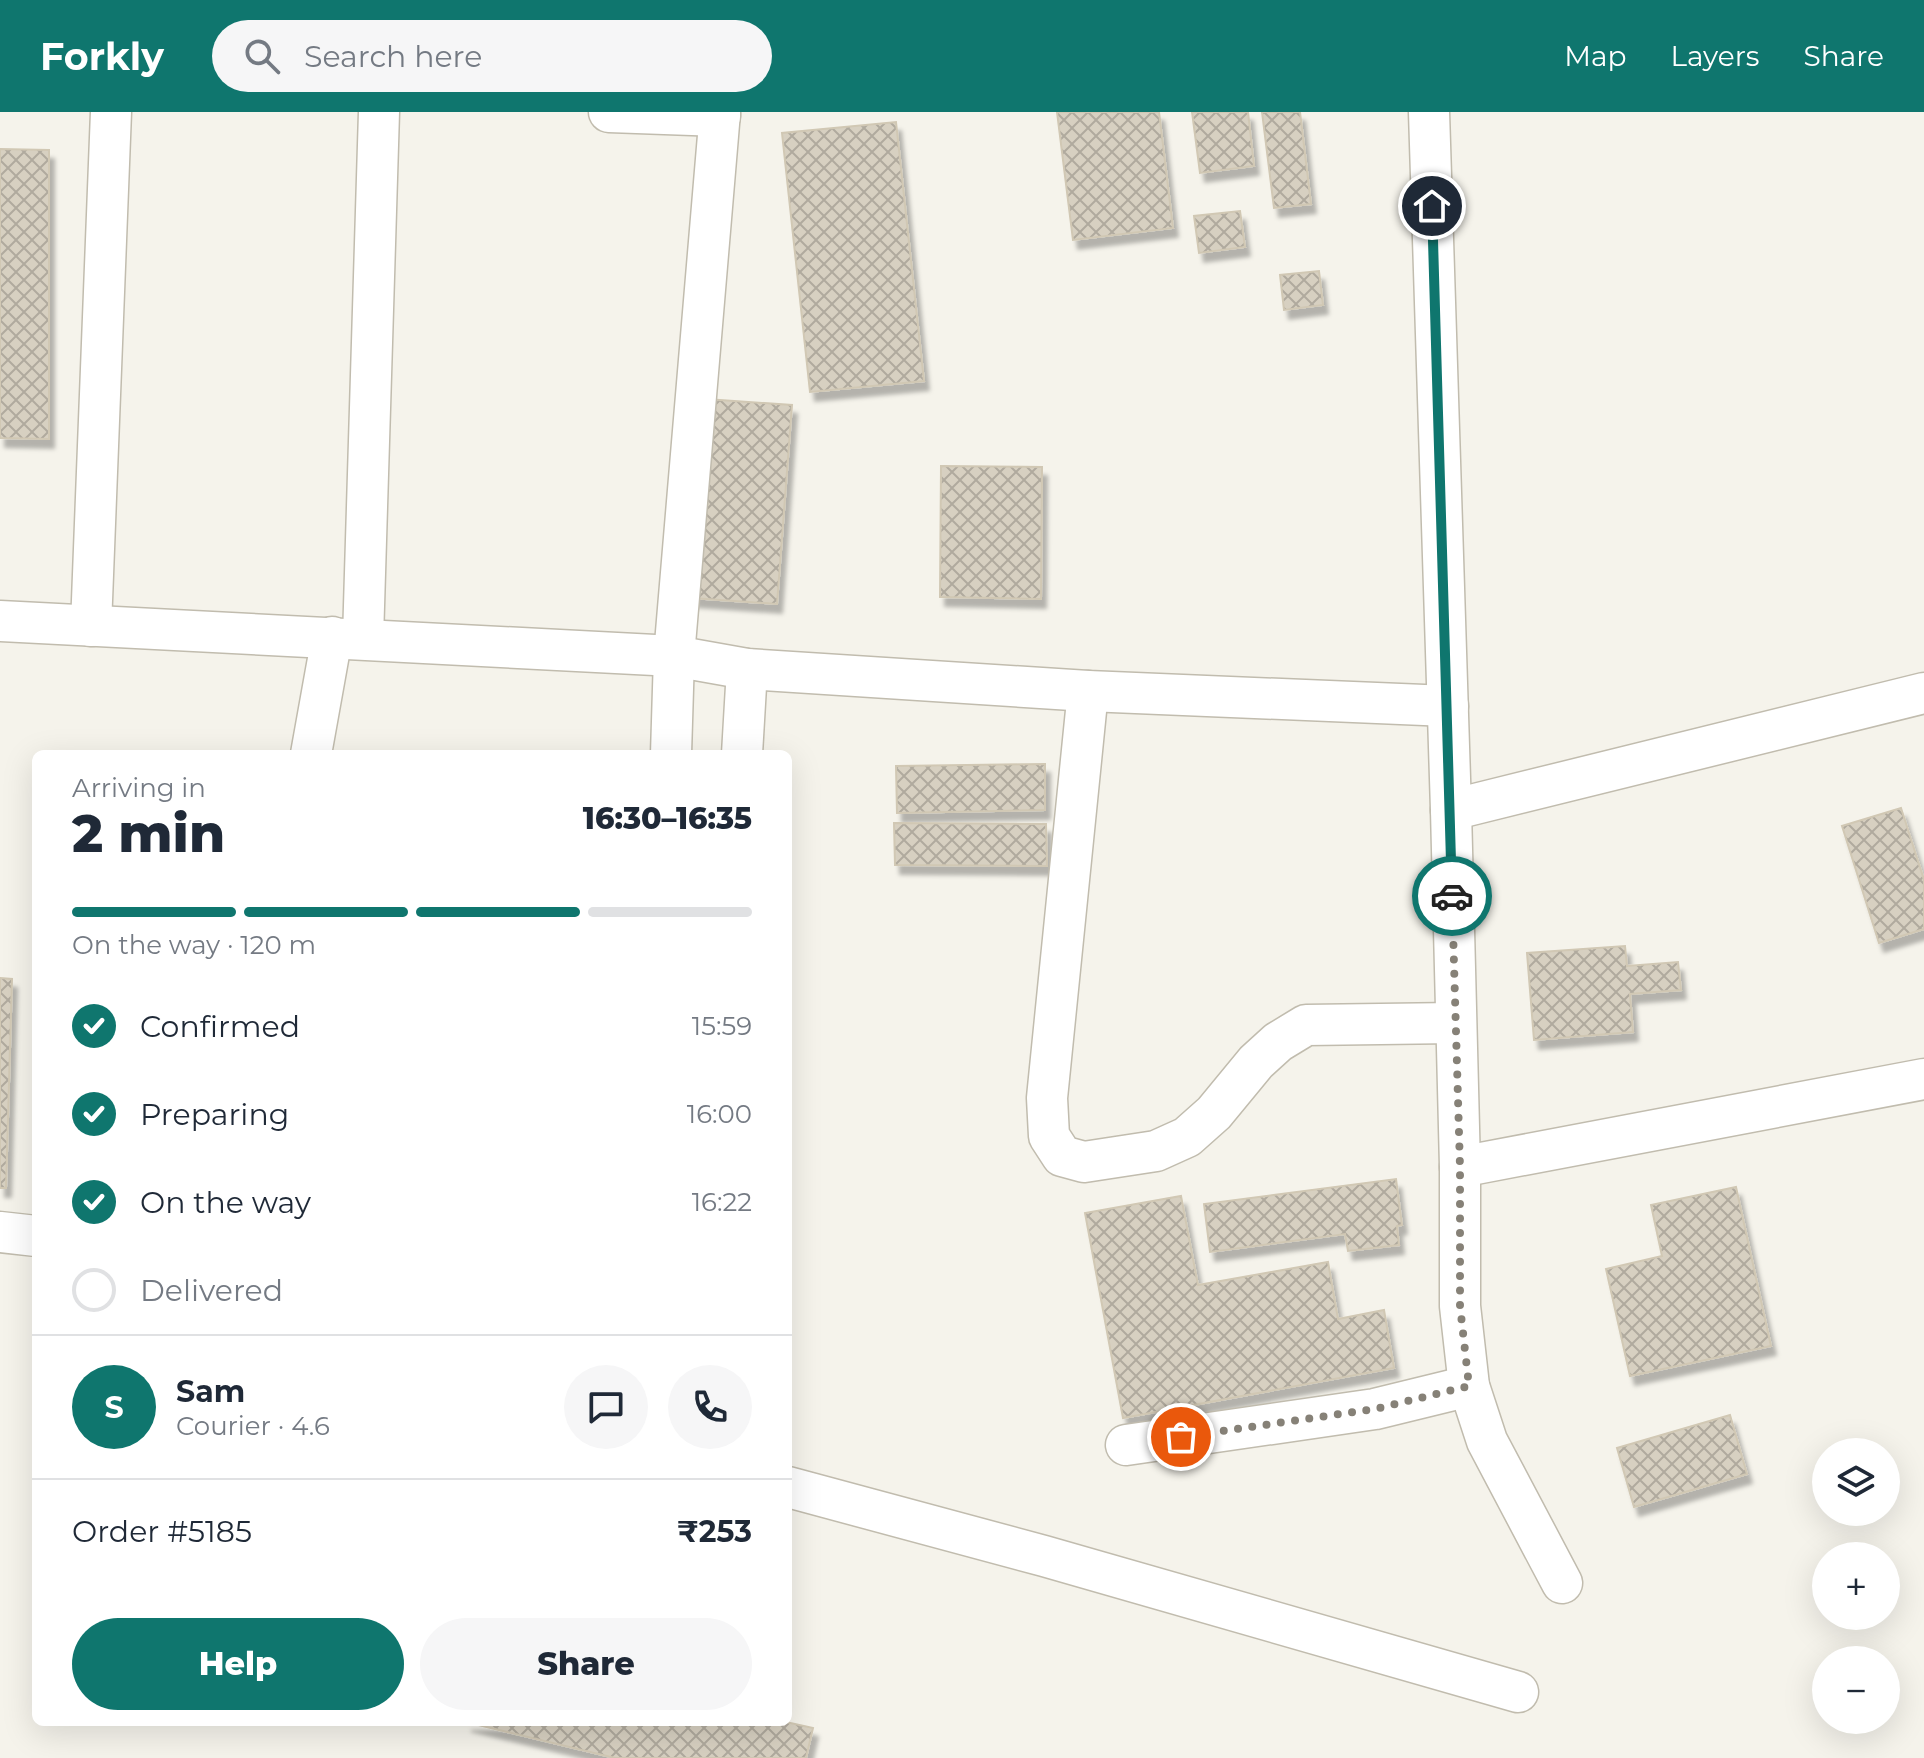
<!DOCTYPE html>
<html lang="en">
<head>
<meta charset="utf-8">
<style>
  body { margin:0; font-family:Montserrat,sans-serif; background:#f6f6f7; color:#1f2937; height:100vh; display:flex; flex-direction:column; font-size:30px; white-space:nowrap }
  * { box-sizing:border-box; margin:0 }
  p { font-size:26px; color:#747a83 }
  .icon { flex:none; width:44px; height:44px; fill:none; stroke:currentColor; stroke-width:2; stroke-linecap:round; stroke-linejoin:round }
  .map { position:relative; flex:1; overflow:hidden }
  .side { position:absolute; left:32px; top:638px; width:760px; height:976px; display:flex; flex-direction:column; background:#fff; border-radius:12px; box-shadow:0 8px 32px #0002 }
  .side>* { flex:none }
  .tools { position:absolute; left:1812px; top:1326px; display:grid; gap:16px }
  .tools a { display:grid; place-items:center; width:88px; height:88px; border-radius:50%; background:#fff; box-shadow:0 8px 32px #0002; font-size:40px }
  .pin { position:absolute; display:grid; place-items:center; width:68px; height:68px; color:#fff; margin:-34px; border:4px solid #fff; border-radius:50%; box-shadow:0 2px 8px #0007 }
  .courier { position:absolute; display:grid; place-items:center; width:80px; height:80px; margin:-40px; border:6px solid #0f766e; border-radius:50%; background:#fff; color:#222; box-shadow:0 2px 10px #0007 }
  .summary em { font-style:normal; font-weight:800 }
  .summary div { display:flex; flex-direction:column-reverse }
  .summary { display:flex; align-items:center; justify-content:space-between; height:136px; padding:0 40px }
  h1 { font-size:52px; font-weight:800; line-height:60px }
  .bar { display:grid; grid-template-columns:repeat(4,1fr); gap:12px 8px; align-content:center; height:96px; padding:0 40px }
  .bar i { height:10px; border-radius:6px; background:#e0e1e3 }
  .bar .active { background:#0f766e }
  .bar p { grid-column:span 4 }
  .line { display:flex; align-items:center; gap:20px; padding:0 40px; border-top:2px solid #e0e1e3 }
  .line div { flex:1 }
  .round { display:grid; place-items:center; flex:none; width:84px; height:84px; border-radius:42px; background:#f6f6f7 }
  ol { padding:0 40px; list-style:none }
  li { display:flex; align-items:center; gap:24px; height:88px }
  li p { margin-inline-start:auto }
  li .icon { padding:8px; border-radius:50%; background:#0f766e; color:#fff; stroke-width:4 }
  li:last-child { color:#747a83 }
  li i { width:44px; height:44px; border:4px solid #e0e1e3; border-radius:50% }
  .button { display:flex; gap:16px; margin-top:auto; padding:16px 40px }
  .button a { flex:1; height:92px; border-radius:48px; background:#0f766e; color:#fff; font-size:32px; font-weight:800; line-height:92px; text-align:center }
  .button a+a { background:#f6f6f7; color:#1f2937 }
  header { display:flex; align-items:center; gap:48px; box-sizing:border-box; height:112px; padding:0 40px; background:#0f766e; color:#fff }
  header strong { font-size:38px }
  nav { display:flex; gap:44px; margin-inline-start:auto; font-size:28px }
  .search { width:560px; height:72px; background:#f6f6f7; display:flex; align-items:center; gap:20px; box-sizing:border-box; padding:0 28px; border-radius:44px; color:#747a83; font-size:30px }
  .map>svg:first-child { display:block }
</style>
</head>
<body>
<header>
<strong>Forkly</strong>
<div class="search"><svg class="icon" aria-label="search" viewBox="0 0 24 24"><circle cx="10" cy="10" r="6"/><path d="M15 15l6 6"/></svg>Search here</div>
<nav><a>Map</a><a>Layers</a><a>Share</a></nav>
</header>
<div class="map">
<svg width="1924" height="1646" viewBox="0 0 1924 1646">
  <defs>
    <pattern id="building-cross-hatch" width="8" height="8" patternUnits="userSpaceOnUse" patternTransform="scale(2)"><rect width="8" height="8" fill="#d7d0c1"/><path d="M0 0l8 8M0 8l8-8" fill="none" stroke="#b0aa9e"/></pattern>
    <filter id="shadow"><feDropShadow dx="5" dy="9" stdDeviation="2" flood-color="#0004"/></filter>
  </defs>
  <rect width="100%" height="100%" fill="#f5f3eb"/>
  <g fill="url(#building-cross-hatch)" stroke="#d1c8b4" stroke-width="2" filter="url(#shadow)">
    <polygon points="1057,0 1159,0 1173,116 1073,128"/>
    <polygon points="1192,0 1248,0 1254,54 1200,61"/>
    <polygon points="1262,0 1300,0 1311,92 1274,96"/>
    <polygon points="896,10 924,269 810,280 782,21"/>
    <polygon points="0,37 49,38 49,327 0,326"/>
    <polygon points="1240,99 1245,135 1199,141 1194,104"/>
    <polygon points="1319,159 1323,193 1284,198 1280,163"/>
    <polygon points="706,287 792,293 777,492 692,486"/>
    <polygon points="941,354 1042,355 1041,487 940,485"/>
    <polygon points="1045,652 1045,698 897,701 896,654"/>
    <polygon points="1901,696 1924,768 1924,817 1879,831 1842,714"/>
    <polygon points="894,711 1046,712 1047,754 895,753"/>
    <polygon points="1625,834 1627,854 1678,850 1681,878 1630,882 1633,920 1534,928 1527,841"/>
    <polygon points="0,866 12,867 6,1076 0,1076"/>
    <polygon points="1396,1067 1402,1113 1397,1114 1399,1133 1348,1139 1345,1122 1210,1140 1204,1092"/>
    <polygon points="1736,1075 1771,1234 1630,1264 1606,1157 1662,1144 1651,1093"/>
    <polygon points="1181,1084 1198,1173 1328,1150 1338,1207 1384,1198 1394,1256 1123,1306 1085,1101"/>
    <polygon points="1730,1303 1747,1362 1634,1395 1617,1336"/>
    <polygon points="466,1610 786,1610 813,1616 806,1646 615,1646"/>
  </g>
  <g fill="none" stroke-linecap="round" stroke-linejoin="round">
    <defs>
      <g id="minor">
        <polyline points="609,0 720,4"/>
        <polyline points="1429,0 1451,698 1460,1055 1460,1194 1469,1274 1487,1329 1562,1471"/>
        <polyline points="0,509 674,544 747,557 1088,579 1448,594"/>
        <polyline points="91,514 111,0"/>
        <polyline points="363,527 379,0"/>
        <polyline points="1088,579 1047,986 1049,1024 1062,1044 1084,1050 1156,1039 1187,1025 1214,1001 1256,950 1278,930 1306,913 1455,911"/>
        <polyline points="311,642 332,525"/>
        <polyline points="671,642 674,544 720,0"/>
        <polyline points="742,642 747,557"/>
        <polyline points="1451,698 1924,581"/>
        <polyline points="1460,1055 1924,967"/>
        <polyline points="0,1120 36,1124"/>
        <polyline points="1126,1333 1375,1297 1469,1274"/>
        <polyline points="788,1375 1044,1444 1518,1580"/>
      </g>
    </defs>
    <use href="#minor" stroke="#c1bcae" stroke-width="43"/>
    <use href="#minor" stroke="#fff" stroke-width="40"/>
  </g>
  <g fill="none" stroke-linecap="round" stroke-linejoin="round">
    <polyline stroke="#868177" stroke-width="8" stroke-dasharray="0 14.4" points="1181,1325 1375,1297 1469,1274 1460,1194 1460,1055 1452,784"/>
    <polyline stroke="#0f766e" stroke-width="10" points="1432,94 1452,784"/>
  </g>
</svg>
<div class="tools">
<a><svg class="icon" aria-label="layers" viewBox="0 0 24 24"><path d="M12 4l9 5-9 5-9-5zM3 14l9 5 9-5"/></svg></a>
<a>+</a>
<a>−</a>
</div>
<div class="pin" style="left:1181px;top:1325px;background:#ea580c"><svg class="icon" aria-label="bag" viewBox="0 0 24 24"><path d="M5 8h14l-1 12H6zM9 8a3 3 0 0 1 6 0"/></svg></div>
<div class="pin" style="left:1432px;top:94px;background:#1f2937"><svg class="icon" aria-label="home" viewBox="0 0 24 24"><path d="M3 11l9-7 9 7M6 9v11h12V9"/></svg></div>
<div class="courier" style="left:1452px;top:784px"><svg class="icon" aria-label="car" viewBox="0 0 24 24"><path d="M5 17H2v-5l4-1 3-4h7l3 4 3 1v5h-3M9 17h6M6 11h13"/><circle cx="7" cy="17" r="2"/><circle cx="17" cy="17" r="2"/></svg></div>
<section class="side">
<div class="summary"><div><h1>2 min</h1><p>Arriving in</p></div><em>16:30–16:35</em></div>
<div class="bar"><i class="active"></i><i class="active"></i><i class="active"></i><i></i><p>On the way · 120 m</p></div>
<ol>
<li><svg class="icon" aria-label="check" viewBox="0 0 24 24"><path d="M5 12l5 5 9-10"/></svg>Confirmed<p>15:59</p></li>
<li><svg class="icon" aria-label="check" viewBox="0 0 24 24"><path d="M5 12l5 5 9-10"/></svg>Preparing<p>16:00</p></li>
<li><svg class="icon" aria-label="check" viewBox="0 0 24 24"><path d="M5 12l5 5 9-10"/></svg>On the way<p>16:22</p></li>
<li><i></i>Delivered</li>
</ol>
<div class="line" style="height:144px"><b class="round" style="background:#0f766e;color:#fff">S</b><div><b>Sam</b><p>Courier · 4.6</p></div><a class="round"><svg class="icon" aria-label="chat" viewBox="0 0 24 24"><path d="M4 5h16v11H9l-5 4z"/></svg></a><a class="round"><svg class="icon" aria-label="phone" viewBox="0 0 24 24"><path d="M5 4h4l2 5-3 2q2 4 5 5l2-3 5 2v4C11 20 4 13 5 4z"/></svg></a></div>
<div class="line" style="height:104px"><div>Order #5185</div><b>₹253</b></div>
<div class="button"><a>Help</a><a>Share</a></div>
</section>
</div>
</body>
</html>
